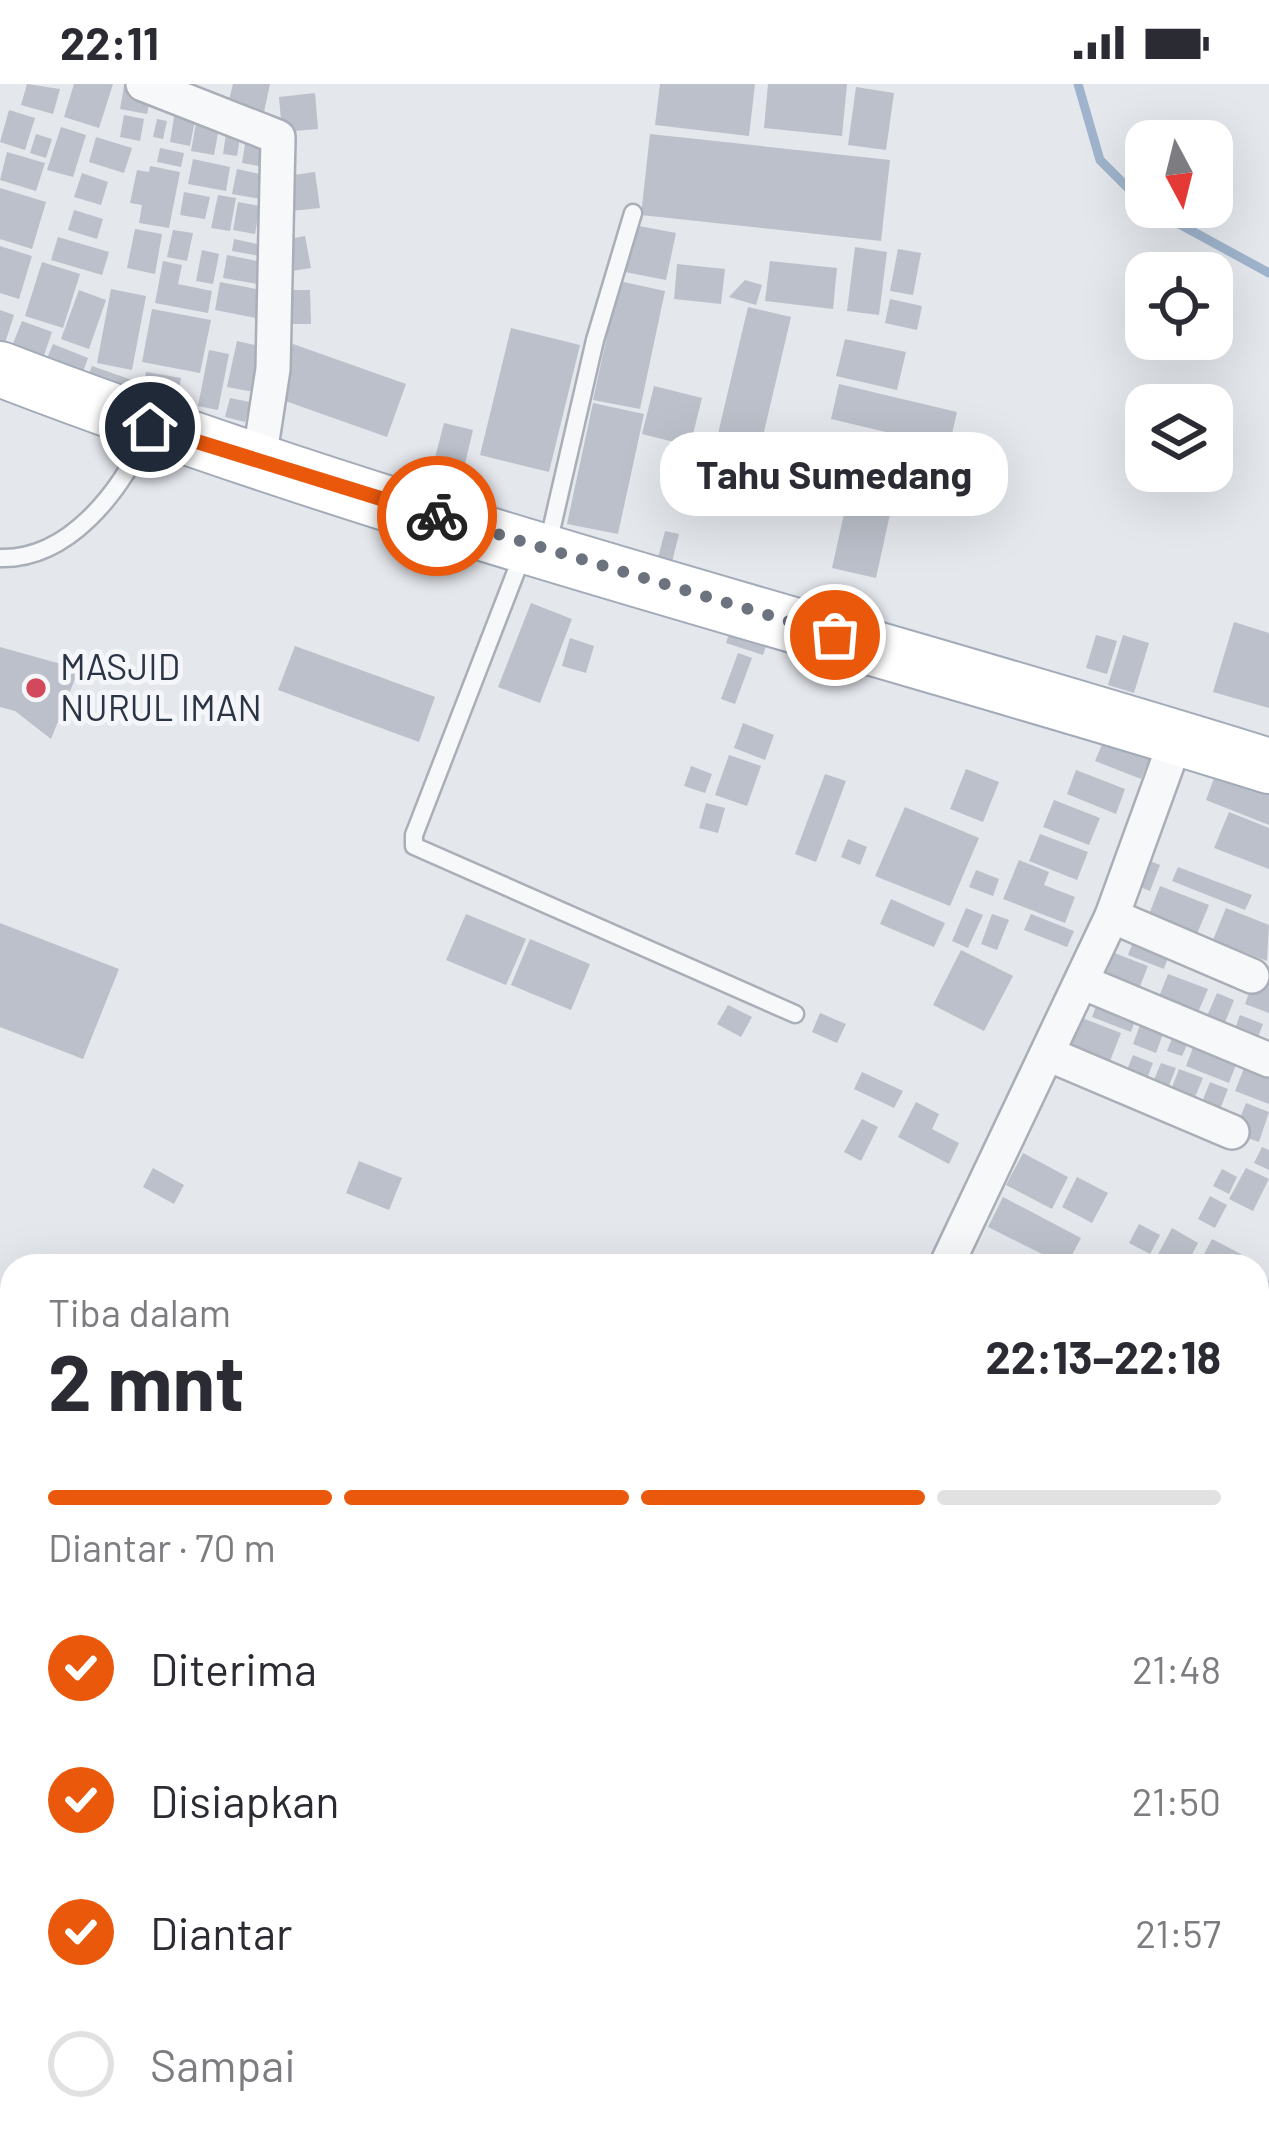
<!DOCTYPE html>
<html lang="id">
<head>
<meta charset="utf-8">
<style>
  body { margin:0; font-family:Barlow,sans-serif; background:#f2f2f3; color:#2b2b33; height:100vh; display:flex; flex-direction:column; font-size:45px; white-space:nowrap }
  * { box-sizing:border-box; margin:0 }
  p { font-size:39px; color:#7c7c81 }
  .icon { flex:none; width:66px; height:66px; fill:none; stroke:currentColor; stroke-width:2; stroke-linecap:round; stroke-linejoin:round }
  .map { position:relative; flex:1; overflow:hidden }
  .details { position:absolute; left:0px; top:1170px; width:1269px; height:903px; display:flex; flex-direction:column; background:#fff; border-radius:36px 36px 0 0; box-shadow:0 12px 48px #0002 }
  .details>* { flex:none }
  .needle { width:78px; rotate:173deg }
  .buttons { position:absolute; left:1125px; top:36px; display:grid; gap:24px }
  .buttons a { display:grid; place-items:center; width:108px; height:108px; border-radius:24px; background:#fff; box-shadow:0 12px 48px #0002; font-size:60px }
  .pin { position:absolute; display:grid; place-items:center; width:102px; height:102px; color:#fff; margin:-51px; border:6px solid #fff; border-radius:50%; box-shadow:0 3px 12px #0007 }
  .courier { position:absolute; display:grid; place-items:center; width:120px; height:120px; margin:-60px; border:9px solid #ea580c; border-radius:50%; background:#fff; color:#222; box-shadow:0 3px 15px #0007 }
  .bubble { position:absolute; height:84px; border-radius:36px; background:#fff; box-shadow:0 12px 48px #0002; font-size:39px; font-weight:700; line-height:84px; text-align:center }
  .head em { font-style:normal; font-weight:700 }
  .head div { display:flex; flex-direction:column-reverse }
  .head { display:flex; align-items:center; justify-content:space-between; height:204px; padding:0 48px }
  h1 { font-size:78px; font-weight:700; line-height:90px }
  .bar { display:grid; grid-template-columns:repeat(4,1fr); gap:18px 12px; align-content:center; height:144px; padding:0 48px }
  .bar i { height:15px; border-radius:9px; background:#e1e1e2 }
  .bar .selected { background:#ea580c }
  .bar p { grid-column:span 4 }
  ol { padding:0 48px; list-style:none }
  li { display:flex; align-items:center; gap:36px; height:132px }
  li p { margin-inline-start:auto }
  li .icon { padding:12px; border-radius:50%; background:#ea580c; color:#fff; stroke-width:4 }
  li:last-child { color:#7c7c81 }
  li i { width:66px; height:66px; border:6px solid #e1e1e2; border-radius:50% }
  .status { display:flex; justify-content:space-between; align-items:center; height:84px; padding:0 60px; background:#fff; direction:ltr }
  .status svg { height:33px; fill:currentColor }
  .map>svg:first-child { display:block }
</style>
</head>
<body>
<div class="status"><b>22:11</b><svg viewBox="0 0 49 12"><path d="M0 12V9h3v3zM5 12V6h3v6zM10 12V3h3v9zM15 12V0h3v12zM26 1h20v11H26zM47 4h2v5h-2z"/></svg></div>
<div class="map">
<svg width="1269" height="2071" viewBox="0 0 1269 2071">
  <rect width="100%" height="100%" fill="#e4e7ec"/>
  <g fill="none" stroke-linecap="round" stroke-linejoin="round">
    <g stroke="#9fb4cc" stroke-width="9">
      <polyline points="1078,0 1100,76 1146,122"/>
      <polyline points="1148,123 1269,189"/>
    </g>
  </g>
  <g fill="#bbc0ca">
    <polygon points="27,0 60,5 53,30 21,21"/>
    <polygon points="74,0 113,0 99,44 64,33"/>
    <polygon points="233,0 270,0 264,28 228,20"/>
    <polygon points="660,0 755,0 749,52 655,41"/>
    <polygon points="768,0 847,0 842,52 764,44"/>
    <polygon points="124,2 152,8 147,30 120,25"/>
    <polygon points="856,3 894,9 886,66 848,61"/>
    <polygon points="315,9 318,45 282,48 279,13"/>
    <polygon points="176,22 197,26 190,62 170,58"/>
    <polygon points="9,26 35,34 25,66 0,58"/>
    <polygon points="124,31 144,35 140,57 120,53"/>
    <polygon points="197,33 220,38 214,71 191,67"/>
    <polygon points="157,35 167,37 163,55 153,53"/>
    <polygon points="61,43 86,51 73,93 47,86"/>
    <polygon points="247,48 270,53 264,83 242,79"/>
    <polygon points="36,50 52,55 46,74 30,69"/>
    <polygon points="226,50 240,53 237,72 223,70"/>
    <polygon points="650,50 890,76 881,157 641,131"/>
    <polygon points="96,53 132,64 124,89 89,78"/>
    <polygon points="160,64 184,69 181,83 157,78"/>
    <polygon points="7,68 45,79 36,107 0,96"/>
    <polygon points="193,75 230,83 226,107 188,100"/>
    <polygon points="150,82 180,88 169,144 139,139 142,121 130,119 137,86 149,88"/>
    <polygon points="237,85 264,91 260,115 232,110"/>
    <polygon points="315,88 320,124 291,127 286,92"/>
    <polygon points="82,89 108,98 101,121 74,113"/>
    <polygon points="0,104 46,118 32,165 0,155"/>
    <polygon points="184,108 210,113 205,135 180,131"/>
    <polygon points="218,111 236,114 230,147 211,144"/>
    <polygon points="238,118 260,122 255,150 233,146"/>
    <polygon points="74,126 103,135 97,155 68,146"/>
    <polygon points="634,141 676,149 666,196 625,188"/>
    <polygon points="135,145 162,150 155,190 127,184"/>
    <polygon points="173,146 193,149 187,177 167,173"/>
    <polygon points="305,152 311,184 292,187 285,156"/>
    <polygon points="58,153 109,168 102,191 51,176"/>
    <polygon points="234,155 267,162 265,173 232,167"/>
    <polygon points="0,162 32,172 19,215 0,209"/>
    <polygon points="855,163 887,168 879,231 847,227"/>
    <polygon points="898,165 921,169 913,211 890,207"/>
    <polygon points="202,166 219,170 213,200 196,197"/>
    <polygon points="227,171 268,179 263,201 223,194"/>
    <polygon points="163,177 182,181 178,200 212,207 208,229 155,219"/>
    <polygon points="770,177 837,184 833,225 765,217"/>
    <polygon points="42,178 80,190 63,244 25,232"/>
    <polygon points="677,180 725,185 721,220 674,215"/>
    <polygon points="745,196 762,201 756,221 729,213"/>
    <polygon points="619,197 665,207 640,325 593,316"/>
    <polygon points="220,198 266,207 261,235 215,226"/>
    <polygon points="111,205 146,212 132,286 97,279"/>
    <polygon points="79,206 106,216 89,265 61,255"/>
    <polygon points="285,206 310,206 311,240 285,240"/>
    <polygon points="890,215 922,222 917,246 885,239"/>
    <polygon points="748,223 791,233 759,369 716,358"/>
    <polygon points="152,225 211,236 200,289 142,278"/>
    <polygon points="0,226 14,231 4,262 0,261"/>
    <polygon points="22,237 52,248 43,274 12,262"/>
    <polygon points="511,244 580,261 549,388 480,371"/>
    <polygon points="845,255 906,268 897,306 836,292"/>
    <polygon points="237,257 264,263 254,308 227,303"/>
    <polygon points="53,260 88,274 81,293 45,279"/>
    <polygon points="293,260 406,300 387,353 274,313"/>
    <polygon points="209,266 229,270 218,326 198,322"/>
    <polygon points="92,282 132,296 128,308 87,294"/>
    <polygon points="146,288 181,294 177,315 142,309"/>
    <polygon points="839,300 957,328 949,363 831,335"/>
    <polygon points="654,302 702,314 690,362 642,350"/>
    <polygon points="230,314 250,318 245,338 225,333"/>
    <polygon points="593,319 644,330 618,450 567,440"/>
    <polygon points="444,339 473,346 458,409 428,401"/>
    <polygon points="855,380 899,389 876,494 832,484"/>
    <polygon points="665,447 679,450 672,478 658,474"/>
    <polygon points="531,519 572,535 540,619 498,603"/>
    <polygon points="1234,538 1269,549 1269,624 1213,608"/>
    <polygon points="732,541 769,553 763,571 726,559"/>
    <polygon points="1096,551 1117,557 1107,590 1086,584"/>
    <polygon points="1123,551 1149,559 1134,609 1108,601"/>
    <polygon points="570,554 594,562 586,589 562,582"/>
    <polygon points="295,562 435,613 419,658 278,606"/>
    <polygon points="0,563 79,585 51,655 15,627 0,623"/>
    <polygon points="738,569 752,574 735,620 721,615"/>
    <polygon points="743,639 774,651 765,676 734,664"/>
    <polygon points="1106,651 1152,669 1141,695 1095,677"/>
    <polygon points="729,671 761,682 747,722 715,711"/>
    <polygon points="691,682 712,690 705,709 684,702"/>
    <polygon points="966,685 999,698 983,738 950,725"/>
    <polygon points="1076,686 1125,705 1116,730 1067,710"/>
    <polygon points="1216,689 1269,710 1269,741 1206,716"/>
    <polygon points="825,690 846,697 816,778 795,770"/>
    <polygon points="1054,716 1100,734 1089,761 1043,743"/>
    <polygon points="706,719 725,724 718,749 699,744"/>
    <polygon points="905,723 979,754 950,822 875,792"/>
    <polygon points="1229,728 1269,744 1269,785 1214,764"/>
    <polygon points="1040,750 1088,768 1077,796 1029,777"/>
    <polygon points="848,755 867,763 860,781 841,773"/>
    <polygon points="1142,774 1160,781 1150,807 1132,800"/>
    <polygon points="1019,776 1049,788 1044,801 1075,813 1065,839 1003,815"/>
    <polygon points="1178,783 1252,811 1245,826 1172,797"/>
    <polygon points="976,786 999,795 993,812 969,803"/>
    <polygon points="1160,802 1209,821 1194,857 1146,838"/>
    <polygon points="891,815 945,839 934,863 880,840"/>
    <polygon points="966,824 983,831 968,864 952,857"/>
    <polygon points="1226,824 1269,841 1267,877 1213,856"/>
    <polygon points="466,830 526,855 506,901 446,876"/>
    <polygon points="992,830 1009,836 997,866 981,860"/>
    <polygon points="1031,830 1074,847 1067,863 1024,846"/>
    <polygon points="0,839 119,885 83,975 0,943"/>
    <polygon points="1136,851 1171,865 1164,885 1128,871"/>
    <polygon points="530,855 590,880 571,926 511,901"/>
    <polygon points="961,866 1013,892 984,947 933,921"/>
    <polygon points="1112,868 1148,882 1137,910 1101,897"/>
    <polygon points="1168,890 1208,905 1196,933 1157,918"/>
    <polygon points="1254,896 1269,901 1269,929 1245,920"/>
    <polygon points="1101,908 1140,923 1131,948 1092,933"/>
    <polygon points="1217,909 1234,916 1222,946 1204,939"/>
    <polygon points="728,921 752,933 741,953 717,940"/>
    <polygon points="820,929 846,940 837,959 812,948"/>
    <polygon points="1144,930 1167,939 1156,969 1133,960"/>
    <polygon points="1240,931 1263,940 1255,961 1232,953"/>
    <polygon points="1082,934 1121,949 1108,982 1069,967"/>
    <polygon points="1176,944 1192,950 1182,972 1167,967"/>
    <polygon points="1197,953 1240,970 1229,999 1186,982"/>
    <polygon points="1133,971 1153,979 1145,1000 1124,993"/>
    <polygon points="1248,974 1269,982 1269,1020 1235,1007"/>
    <polygon points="1161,979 1176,984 1166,1009 1151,1003"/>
    <polygon points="1179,985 1203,994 1190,1025 1167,1016"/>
    <polygon points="862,988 903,1007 894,1024 854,1005"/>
    <polygon points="1210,998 1228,1005 1216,1035 1198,1028"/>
    <polygon points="916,1018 939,1030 932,1045 959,1059 949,1080 898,1053"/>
    <polygon points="1246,1019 1269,1028 1259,1058 1234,1049"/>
    <polygon points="862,1035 878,1043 861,1077 844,1068"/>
    <polygon points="1262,1063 1269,1066 1269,1086 1254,1079"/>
    <polygon points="1023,1069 1068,1093 1052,1125 1006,1101"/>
    <polygon points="359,1077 402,1094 389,1126 346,1109"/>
    <polygon points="153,1084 184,1101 174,1120 143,1103"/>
    <polygon points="1246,1084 1269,1095 1253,1127 1229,1115"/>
    <polygon points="1222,1085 1237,1093 1229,1110 1213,1102"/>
    <polygon points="1077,1093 1108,1109 1092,1139 1062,1123"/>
    <polygon points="1210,1112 1227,1121 1215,1144 1198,1135"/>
    <polygon points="1003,1113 1081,1154 1066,1182 988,1143"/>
    <polygon points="1139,1140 1160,1151 1150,1170 1129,1159"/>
    <polygon points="1172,1144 1198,1159 1186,1182 1156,1174"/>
    <polygon points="1212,1155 1241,1170 1235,1182 1198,1182"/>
    <polygon points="1257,1190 1269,1197 1269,1235 1263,1247 1257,1244"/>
    <polygon points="1257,1453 1269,1459 1257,1483"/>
    <polygon points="0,1521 12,1527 12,1548 0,1572"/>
    <polygon points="378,2061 424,2061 420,2071 400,2071"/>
    <polygon points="951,2061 1046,2061 1040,2071 970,2071"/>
  </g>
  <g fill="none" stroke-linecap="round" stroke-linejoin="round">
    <defs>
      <g id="service">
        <polyline points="548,460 595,256 633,129"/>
        <polyline points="524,467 414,751 414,762 795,930"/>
        <path d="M0 474C69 476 121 407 147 349"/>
      </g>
      <g id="minor">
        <polyline points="143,0 278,53 273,285 259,376"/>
        <polyline points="1112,832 1252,892"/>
        <polyline points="1082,898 1269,976"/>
        <polyline points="1048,970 1232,1048"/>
        <polyline points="946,1182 1112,832 1177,653"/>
        <polyline points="523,2071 528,2061"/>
      </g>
      <path id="primary" d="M0 285C413 444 846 550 1269 682"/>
    </defs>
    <use href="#service" stroke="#a9aeb7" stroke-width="21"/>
    <use href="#minor" stroke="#a9aeb7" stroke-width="38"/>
    <use href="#primary" stroke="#a3abb8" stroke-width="58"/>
    <use href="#service" stroke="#f7f8fa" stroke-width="16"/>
    <use href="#minor" stroke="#f7f8fa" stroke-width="33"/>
    <use href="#primary" stroke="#fff" stroke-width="54"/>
  </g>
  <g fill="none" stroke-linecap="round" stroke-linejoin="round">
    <polyline stroke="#6c737f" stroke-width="12" stroke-dasharray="0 21.6" points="437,432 835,551"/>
    <polyline stroke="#ea580c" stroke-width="15" points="150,343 437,432"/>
  </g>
  <circle fill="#d1495b" stroke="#f4f6f9" stroke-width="4.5" cx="36" cy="604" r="12"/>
  <g text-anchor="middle" stroke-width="10" stroke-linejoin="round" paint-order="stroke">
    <g font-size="36" fill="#2b3445" stroke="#f4f6f9" text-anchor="start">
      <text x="60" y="596">MASJID<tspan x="60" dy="41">NURUL IMAN</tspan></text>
    </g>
  </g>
</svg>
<div class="buttons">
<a><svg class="needle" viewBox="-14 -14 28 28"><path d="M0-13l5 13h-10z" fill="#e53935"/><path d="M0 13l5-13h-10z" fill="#7c7c81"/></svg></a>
<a><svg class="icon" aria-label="locate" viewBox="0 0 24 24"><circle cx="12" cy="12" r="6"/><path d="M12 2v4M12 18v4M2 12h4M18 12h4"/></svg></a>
<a><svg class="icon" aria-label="layers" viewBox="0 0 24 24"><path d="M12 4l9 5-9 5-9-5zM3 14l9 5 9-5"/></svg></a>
</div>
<div class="pin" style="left:835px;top:551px;background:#ea580c"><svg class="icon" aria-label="bag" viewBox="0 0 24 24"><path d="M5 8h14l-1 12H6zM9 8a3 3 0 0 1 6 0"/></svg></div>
<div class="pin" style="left:150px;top:343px;background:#1f2937"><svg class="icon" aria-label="home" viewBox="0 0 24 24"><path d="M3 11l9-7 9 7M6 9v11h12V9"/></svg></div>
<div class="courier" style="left:437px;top:432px"><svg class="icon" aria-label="bike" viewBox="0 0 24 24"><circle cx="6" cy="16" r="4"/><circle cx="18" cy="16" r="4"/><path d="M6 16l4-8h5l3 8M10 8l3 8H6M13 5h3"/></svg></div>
<div class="bubble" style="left:660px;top:348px;width:348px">Tahu Sumedang</div>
<section class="details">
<div class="head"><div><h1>2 mnt</h1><p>Tiba dalam</p></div><em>22:13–22:18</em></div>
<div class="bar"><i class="selected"></i><i class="selected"></i><i class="selected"></i><i></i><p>Diantar · 70 m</p></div>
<ol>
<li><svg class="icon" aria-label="check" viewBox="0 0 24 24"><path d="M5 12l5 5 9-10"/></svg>Diterima<p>21:48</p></li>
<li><svg class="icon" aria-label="check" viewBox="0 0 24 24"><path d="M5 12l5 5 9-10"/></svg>Disiapkan<p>21:50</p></li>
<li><svg class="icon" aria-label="check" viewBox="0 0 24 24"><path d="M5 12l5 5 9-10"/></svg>Diantar<p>21:57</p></li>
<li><i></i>Sampai</li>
</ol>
</section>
</div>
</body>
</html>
